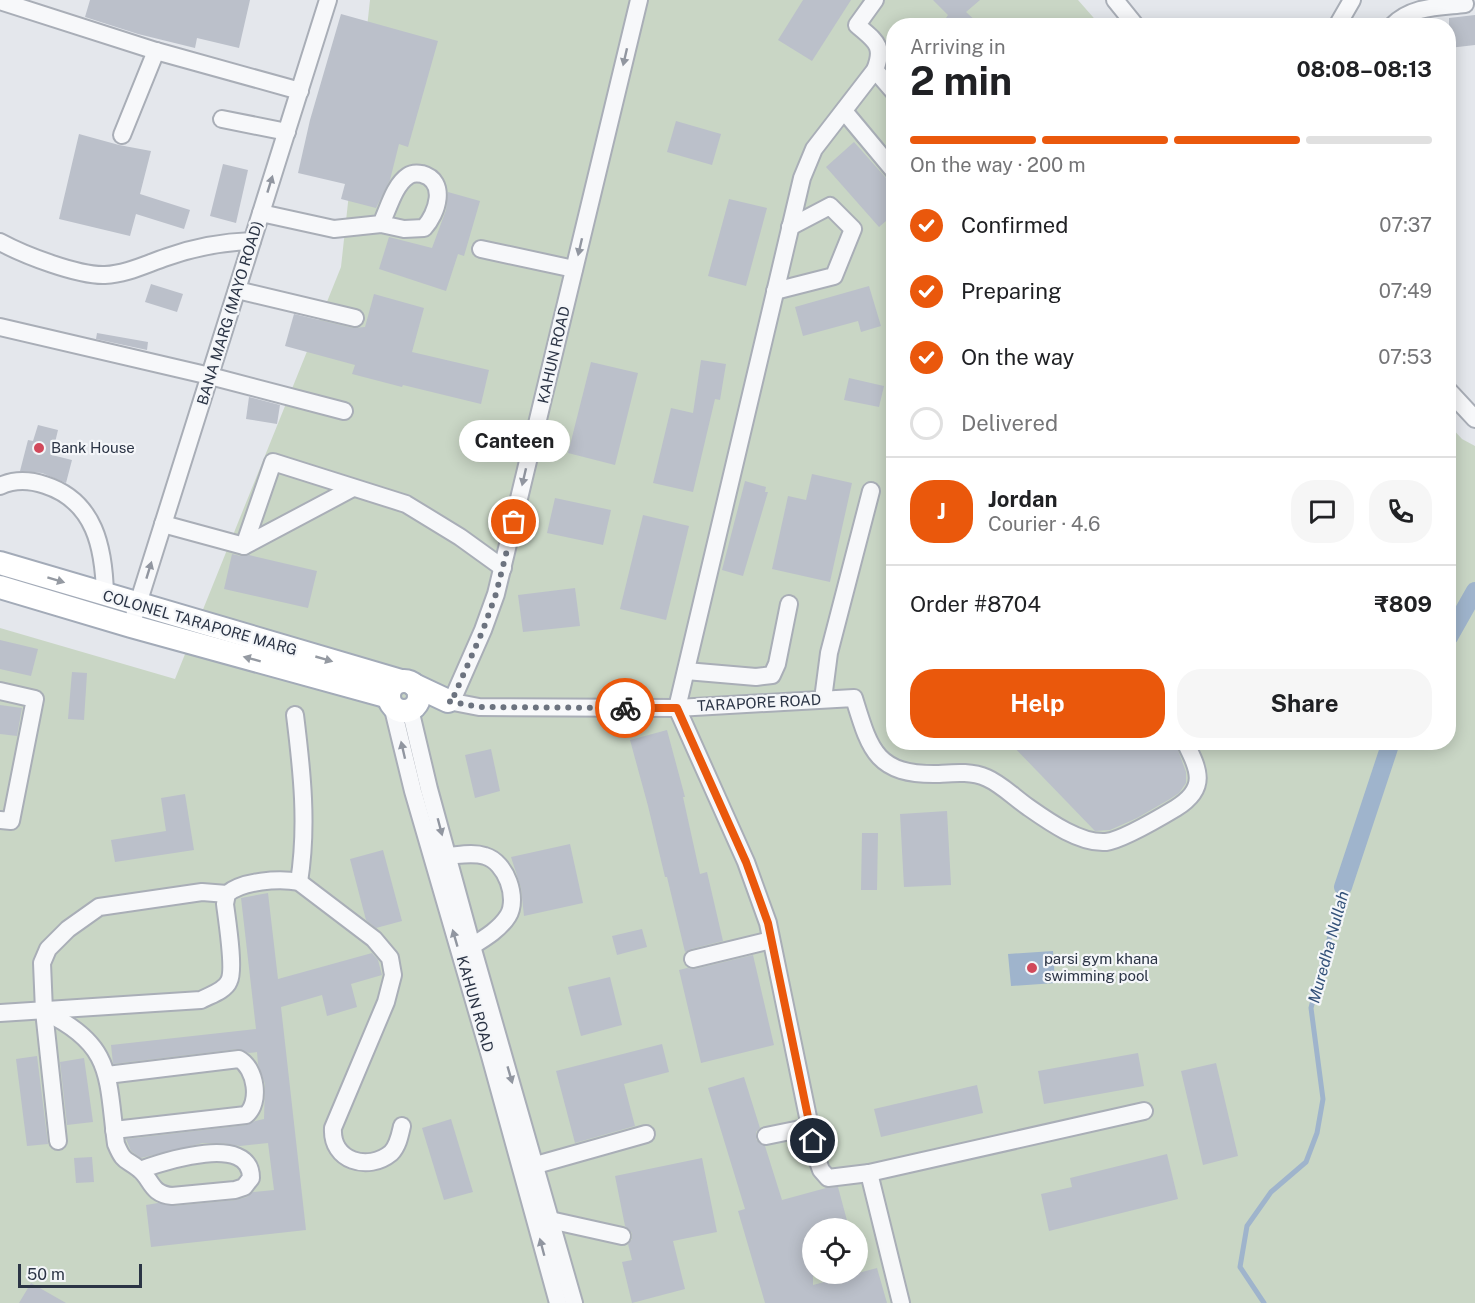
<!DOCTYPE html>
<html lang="en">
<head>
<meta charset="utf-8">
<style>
  body { margin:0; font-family:"Public Sans",sans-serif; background:#f6f6f6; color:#202124; height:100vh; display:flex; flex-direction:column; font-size:22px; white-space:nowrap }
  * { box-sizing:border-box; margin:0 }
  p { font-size:20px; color:#757577 }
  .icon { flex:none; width:33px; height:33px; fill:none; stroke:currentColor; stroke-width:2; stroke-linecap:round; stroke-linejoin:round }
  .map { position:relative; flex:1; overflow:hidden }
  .drawer { position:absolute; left:886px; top:18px; width:570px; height:732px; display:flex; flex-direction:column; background:#fff; border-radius:24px; box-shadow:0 3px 15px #0003 }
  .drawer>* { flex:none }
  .controls { position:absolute; left:802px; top:1218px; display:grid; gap:12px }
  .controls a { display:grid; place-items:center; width:66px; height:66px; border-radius:50%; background:#fff; box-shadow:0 3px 15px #0003; font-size:30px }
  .scale { position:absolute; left:18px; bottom:15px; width:124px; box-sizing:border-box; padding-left:6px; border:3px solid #2b3445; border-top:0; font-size:16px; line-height:21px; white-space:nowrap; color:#2b3445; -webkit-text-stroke:4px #f4f6f9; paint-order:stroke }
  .pin { position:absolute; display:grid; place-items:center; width:51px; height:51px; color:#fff; margin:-26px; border:3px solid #fff; border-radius:50%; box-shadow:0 2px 6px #0007 }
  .courier { position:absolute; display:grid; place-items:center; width:60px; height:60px; margin:-30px; border:4px solid #ea580c; border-radius:50%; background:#fff; color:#222; box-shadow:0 2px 8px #0007 }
  .bubble { position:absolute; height:42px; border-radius:21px; background:#fff; box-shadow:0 3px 15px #0003; font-size:20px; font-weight:700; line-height:42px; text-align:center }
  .headline em { font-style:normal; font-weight:700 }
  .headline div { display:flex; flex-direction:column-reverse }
  .headline { display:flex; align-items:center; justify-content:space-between; height:102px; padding:0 24px }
  h1 { font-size:39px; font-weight:700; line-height:45px }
  .bar { display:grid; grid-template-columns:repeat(4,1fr); gap:9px 6px; align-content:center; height:72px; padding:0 24px }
  .bar i { height:8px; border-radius:4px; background:#e0e0e0 }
  .bar .selected { background:#ea580c }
  .bar p { grid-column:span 4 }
  .line { display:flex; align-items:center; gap:15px; padding:0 24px; border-top:2px solid #e0e0e0 }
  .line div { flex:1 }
  .round { display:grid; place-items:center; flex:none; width:63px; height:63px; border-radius:24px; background:#f6f6f6 }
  ol { padding:0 24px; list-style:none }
  li { display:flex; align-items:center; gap:18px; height:66px }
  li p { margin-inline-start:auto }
  li .icon { padding:6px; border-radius:50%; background:#ea580c; color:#fff; stroke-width:4 }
  li:last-child { color:#757577 }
  li i { width:33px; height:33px; border:3px solid #e0e0e0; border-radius:50% }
  .action { display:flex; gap:12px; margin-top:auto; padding:12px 24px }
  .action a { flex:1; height:69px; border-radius:24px; background:#ea580c; color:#fff; font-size:24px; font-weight:700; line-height:69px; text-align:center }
  .action a+a { background:#f6f6f6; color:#202124 }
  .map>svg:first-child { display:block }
</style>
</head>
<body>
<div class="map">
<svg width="1475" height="1303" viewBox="0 0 1475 1303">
  <rect width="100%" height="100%" fill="#e4e7ec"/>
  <path fill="#c9d6c5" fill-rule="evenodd" d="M370 0H1078L1100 25 894 26V742H1449V425L1462 439 1475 446V1303H0V628L175 679 341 267ZM813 1228H858V1274H813Z"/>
  <polygon fill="#9fb4cc" points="1053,951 1055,983 1011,986 1008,954"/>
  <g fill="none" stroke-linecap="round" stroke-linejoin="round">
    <polyline stroke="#9fb4cc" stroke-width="5" points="1264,1303 1240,1267 1247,1226 1271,1192 1306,1162 1317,1133 1323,1099 1311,1008 1343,887"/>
    <g stroke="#9fb4cc" stroke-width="18">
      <polyline points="1449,637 1475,591"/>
      <polyline points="1343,887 1391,742"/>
    </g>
  </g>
  <g fill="#bbc0ca">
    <polygon points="90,0 250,0 239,48 197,38 195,48 138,34 85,17"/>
    <polygon points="803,0 851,0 812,61 778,40"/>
    <polygon points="933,0 980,0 966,12 981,26 955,26 946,18 948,15"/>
    <polygon points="341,14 438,41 408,147 399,144 390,180 376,208 341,199 345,184 298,173 310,120"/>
    <polygon points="1475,15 1475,45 1449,48 1449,18"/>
    <polygon points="676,121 721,134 712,165 667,152"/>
    <polygon points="79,134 119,145 151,151 140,194 190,210 184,229 136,214 130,236 59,219"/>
    <polygon points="854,142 894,187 894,214 879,227 826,167"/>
    <polygon points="223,164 248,170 236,223 210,216"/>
    <polygon points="448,192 480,201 464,256 458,254 446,291 379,269 389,237 432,248 446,210"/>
    <polygon points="729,199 767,208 746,286 708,276"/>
    <polygon points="151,284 183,294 177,312 145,302"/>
    <polygon points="869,286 881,326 861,332 858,321 803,336 795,307"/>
    <polygon points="374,294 424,308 412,352 489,370 481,404 403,385 402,387 352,374 355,365 285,346 294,314 353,328 365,327"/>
    <polygon points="97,333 148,342 147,350 96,339"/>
    <polygon points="701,360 726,364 720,400 715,399 693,492 653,483 671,408 693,413"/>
    <polygon points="591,362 638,373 615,465 568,453"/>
    <polygon points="849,378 884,386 879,407 844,400"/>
    <polygon points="249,397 280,405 277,424 246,419"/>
    <polygon points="38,425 58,430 52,455 72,460 66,483 42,473 20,471 28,440 33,441"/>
    <polygon points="812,474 852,483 830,582 772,569 788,496 806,500"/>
    <polygon points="745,481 766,487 765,492 768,492 743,576 722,570"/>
    <polygon points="555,498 611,510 603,545 547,533"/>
    <polygon points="643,515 689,526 666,620 620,609"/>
    <polygon points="232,554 241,556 249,555 317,571 308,608 224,589"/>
    <polygon points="575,588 580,626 523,632 518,595"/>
    <polygon points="0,640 38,649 31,676 0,669"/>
    <polygon points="72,672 87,673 84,720 68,719"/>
    <polygon points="0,705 22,708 17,736 0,734"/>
    <polygon points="667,730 685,797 683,797 700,874 707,872 723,941 691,949 685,952 667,877 665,877 648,806 630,740"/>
    <polygon points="1009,742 1175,742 1186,772 1186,783 1179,793 1170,799 1137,818 1110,830 1095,831"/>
    <polygon points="491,749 500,791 475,798 465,755"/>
    <polygon points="185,794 194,850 115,862 111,840 166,831 161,798"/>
    <polygon points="947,811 951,885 904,887 900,814"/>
    <polygon points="862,833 878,833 877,890 861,890"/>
    <polygon points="570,844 583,903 524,916 521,888 511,857"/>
    <polygon points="383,850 402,921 376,928 366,920 350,859"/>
    <polygon points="268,893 278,979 372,953 378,960 382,975 351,984 357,1007 327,1016 322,995 281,1007 306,1230 151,1247 146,1205 158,1203 173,1206 236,1200 247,1197 253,1192 274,1190 268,1143 240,1146 222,1143 203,1143 141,1158 131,1151 126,1139 247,1125 255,1121 264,1119 265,1084 258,1064 257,1052 249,1053 238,1049 113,1064 111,1045 256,1029 241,898"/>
    <polygon points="642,929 647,947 617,955 612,936"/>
    <polygon points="753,955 774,1045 701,1063 679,970 687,968 695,969"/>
    <polygon points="610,977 622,1025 581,1036 568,987"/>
    <polygon points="662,1044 669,1072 624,1084 635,1126 575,1143 556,1071"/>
    <polygon points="1138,1053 1144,1086 1044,1104 1038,1071"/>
    <polygon points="37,1056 48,1144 27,1146 16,1059"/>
    <polygon points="84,1058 93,1122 67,1125 60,1062"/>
    <polygon points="1216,1063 1238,1156 1203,1165 1181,1071"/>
    <polygon points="744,1077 760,1128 756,1132 756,1139 759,1143 765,1146 782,1200 826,1188 838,1187 849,1228 813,1228 813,1285 877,1268 887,1303 765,1303 738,1211 745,1209 708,1088"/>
    <polygon points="977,1085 983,1113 881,1137 874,1109"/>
    <polygon points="451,1119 473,1192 444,1200 422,1128"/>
    <polygon points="1167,1154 1178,1199 1049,1231 1041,1194 1072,1187 1070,1178"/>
    <polygon points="92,1157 94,1182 76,1183 74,1158"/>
    <polygon points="702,1158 717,1232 673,1241 685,1289 632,1303 622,1262 632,1260 628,1244 632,1239 632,1233 625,1226 615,1176"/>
    <polygon points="31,1283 66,1303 19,1303"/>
  </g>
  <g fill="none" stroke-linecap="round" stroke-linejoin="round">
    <defs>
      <g id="minor">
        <path d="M639 0 496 594 483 630 454 696 448 701 479 707 677 708 854 698C870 750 876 775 937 774 954 773 971 771 987 778 1001 784 1015 798 1028 807 1048 821 1080 844 1106 842 1122 840 1161 817 1176 808 1208 788 1199 770 1185 742"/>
        <path d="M875 0 857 25C875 41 885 45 875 70L814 149 802 178 677 708 746 862 768 923 816 1156 821 1170 828 1178 869 1173 1144 1111"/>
        <polyline points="1115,0 1136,26"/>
        <polyline points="0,1 156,51 300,91"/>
        <polyline points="1337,26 1352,0"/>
        <path d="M1392 26C1411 6 1439 7 1465 4"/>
        <polyline points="875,70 894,92"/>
        <polyline points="844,111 894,171"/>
        <polyline points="222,119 287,132"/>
        <polyline points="122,135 156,51"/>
        <path d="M261 213 334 229 381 224 404 229 424 228C437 214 448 181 422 174 417 173 412 173 408 176 394 185 388 210 381 224"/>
        <path d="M0 242C24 255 78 276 105 275 127 274 146 264 167 257 195 247 223 242 252 241"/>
        <polyline points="481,249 574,269"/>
        <polyline points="237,290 355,318"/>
        <polyline points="775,291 834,276 853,229 830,206 790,227"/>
        <polyline points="0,327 210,376 344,411"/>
        <polyline points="1449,391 1475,419"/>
        <path d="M0 486C15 479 30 480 45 485 95 501 104 548 105 595"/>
        <polyline points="163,524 244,546 353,488"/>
        <polyline points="244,546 273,462 406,504 460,537 503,568"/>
        <polyline points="131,626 328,0"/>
        <polyline points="686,671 756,677 772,675 777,664 789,604"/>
        <polyline points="0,691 35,699 11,821 0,820"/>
        <polyline points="823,699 829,653 871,491"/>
        <polyline points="392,705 413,791 490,1056 558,1303"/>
        <polyline points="410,709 429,789 472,946 574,1303"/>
        <path d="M295 715C302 771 308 826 299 882"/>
        <path d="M448 856C460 855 473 852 485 856 506 862 519 898 508 916 500 929 485 938 472 946"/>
        <polyline points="693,959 771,940"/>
        <path d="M45 1012C114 1045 107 1077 116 1144 124 1163 125 1158 139 1169 152 1179 150 1194 172 1196L235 1190 244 1187 251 1178C251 1133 165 1161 140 1170"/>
        <path d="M0 1013 201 1000C210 995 225 991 229 981 235 970 227 920 225 904L227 894C242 881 279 878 299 882L374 939 390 958 393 975 386 1002 333 1128C331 1161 368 1172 391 1153 398 1146 400 1135 402 1126"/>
        <path d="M107 1075 239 1059C256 1068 261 1103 246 1115L114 1130"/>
        <polyline points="766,1136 810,1127"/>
        <polyline points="58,1141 44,1011 42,963 48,949 68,929 99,907 202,892 227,894"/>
        <polyline points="536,1165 646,1134"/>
        <polyline points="869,1173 901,1303"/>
        <polyline points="550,1220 622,1236"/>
      </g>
      <g id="major">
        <polyline points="0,563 401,681"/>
        <polyline points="0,587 131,626 389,697"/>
        <circle cx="404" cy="696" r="15"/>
        <polyline points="414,685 448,701"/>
      </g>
    </defs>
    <use href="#minor" stroke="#a9aeb7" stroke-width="20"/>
    <use href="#major" stroke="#a3abb8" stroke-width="26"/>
    <use href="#minor" stroke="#f7f8fa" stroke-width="16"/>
    <use href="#major" stroke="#fff" stroke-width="22"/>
  </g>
  <defs><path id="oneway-solid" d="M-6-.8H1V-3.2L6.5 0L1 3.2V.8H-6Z" transform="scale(1.5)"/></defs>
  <g fill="#9196a0">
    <use href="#oneway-solid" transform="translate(625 57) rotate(103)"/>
    <use href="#oneway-solid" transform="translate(270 184) rotate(-73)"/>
    <use href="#oneway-solid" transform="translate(580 247) rotate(103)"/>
    <use href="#oneway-solid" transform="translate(524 477) rotate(103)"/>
    <use href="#oneway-solid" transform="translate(149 570) rotate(-73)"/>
    <use href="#oneway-solid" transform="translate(403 750) rotate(-103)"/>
    <use href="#oneway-solid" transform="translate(440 827) rotate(75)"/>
    <use href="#oneway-solid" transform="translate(455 938) rotate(-106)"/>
    <use href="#oneway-solid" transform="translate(510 1075) rotate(74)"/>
    <use href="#oneway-solid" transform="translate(542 1247) rotate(-105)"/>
  </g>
  <g fill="#959aa2">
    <use href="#oneway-solid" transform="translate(56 580) rotate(17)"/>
    <use href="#oneway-solid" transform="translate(252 659) rotate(-165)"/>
    <use href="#oneway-solid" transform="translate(324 659) rotate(16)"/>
  </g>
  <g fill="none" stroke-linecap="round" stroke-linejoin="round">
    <polyline stroke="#6c737f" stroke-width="6" stroke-dasharray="0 10.8" points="514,522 496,594 483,630 454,696 448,701 479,707 625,708"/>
    <polyline stroke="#ea580c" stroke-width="8" points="625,708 677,708 746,862 768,923 813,1141"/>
  </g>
  <g fill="#d1495b" stroke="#f4f6f9" stroke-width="2">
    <circle cx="39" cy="448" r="6"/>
    <circle cx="1032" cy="968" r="6"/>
  </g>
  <g text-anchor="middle" stroke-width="4.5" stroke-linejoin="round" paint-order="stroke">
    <g font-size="15" fill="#2b3445" stroke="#f4f6f9">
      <text transform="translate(230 313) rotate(-73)" y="5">BANA MARG (MAYO ROAD)</text>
      <text transform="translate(554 355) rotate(-77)" y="5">KAHUN ROAD</text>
      <text transform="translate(200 623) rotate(16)" y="5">COLONEL TARAPORE MARG</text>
      <text transform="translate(759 703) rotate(-3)" y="5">TARAPORE ROAD</text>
      <text transform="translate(475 1004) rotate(74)" y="5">KAHUN ROAD</text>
    </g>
    <g font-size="15" fill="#2b3445" stroke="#f4f6f9" text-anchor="start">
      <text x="51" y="453">Bank House</text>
      <text x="1044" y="964">parsi gym khana<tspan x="1044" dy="17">swimming pool</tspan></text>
    </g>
    <g font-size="16" font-style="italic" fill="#34527a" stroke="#f4f6f9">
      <text transform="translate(1328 947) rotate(-75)" y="6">Muredha Nullah</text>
    </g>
  </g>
</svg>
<div class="controls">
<a><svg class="icon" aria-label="locate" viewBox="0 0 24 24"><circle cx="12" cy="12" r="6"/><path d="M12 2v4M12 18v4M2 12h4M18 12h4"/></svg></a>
</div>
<div class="scale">50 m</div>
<div class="pin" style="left:514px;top:522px;background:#ea580c"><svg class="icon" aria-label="bag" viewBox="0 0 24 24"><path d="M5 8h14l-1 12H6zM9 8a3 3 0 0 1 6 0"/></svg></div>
<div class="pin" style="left:813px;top:1141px;background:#1f2937"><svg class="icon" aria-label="home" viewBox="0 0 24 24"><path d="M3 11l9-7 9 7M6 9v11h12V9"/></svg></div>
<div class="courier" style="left:625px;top:708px"><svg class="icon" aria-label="bike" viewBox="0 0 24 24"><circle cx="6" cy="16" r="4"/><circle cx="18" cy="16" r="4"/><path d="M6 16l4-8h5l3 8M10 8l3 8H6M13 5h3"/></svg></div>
<div class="bubble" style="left:459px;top:420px;width:111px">Canteen</div>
<section class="drawer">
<div class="headline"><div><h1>2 min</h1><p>Arriving in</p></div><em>08:08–08:13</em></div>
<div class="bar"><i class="selected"></i><i class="selected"></i><i class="selected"></i><i></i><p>On the way · 200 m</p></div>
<ol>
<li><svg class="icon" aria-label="check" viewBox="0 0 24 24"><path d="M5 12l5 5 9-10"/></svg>Confirmed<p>07:37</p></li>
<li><svg class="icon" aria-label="check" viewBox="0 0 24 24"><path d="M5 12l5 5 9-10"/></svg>Preparing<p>07:49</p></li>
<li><svg class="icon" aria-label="check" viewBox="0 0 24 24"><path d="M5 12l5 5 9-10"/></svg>On the way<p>07:53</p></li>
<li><i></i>Delivered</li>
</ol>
<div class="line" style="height:108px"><b class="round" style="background:#ea580c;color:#fff">J</b><div><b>Jordan</b><p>Courier · 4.6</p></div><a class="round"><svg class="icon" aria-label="chat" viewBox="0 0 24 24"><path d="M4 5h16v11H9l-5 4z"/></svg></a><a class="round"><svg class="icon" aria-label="phone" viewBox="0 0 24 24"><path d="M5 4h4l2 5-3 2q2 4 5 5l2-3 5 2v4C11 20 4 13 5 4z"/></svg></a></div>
<div class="line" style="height:78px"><div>Order #8704</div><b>₹809</b></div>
<div class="action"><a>Help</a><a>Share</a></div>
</section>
</div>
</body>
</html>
